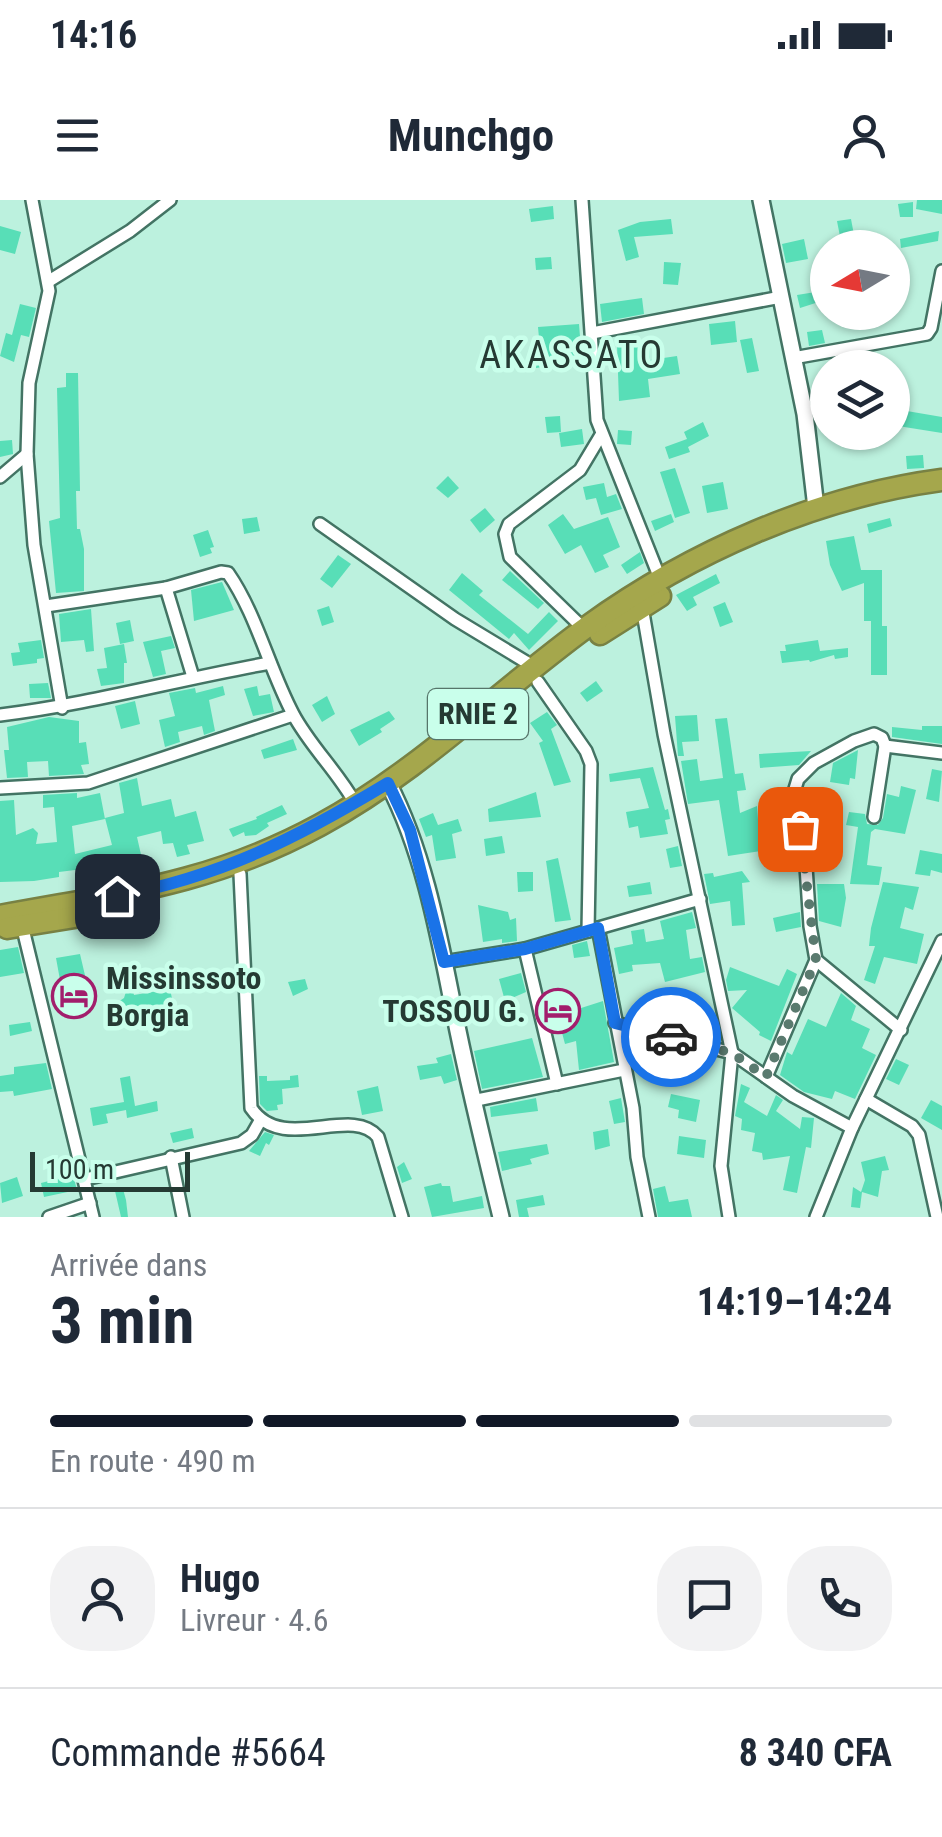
<!DOCTYPE html>
<html lang="fr">
<head>
<meta charset="utf-8">
<style>
  body { margin:0; font-family:"Roboto Condensed",sans-serif; background:#f2f2f3; color:#1f2937; height:100vh; display:flex; flex-direction:column; font-size:38px; white-space:nowrap }
  * { box-sizing:border-box; margin:0 }
  p { font-size:32px; color:#747a83 }
  .icon { flex:none; width:55px; height:55px; fill:none; stroke:currentColor; stroke-width:2; stroke-linecap:round; stroke-linejoin:round }
  .map { position:relative; height:1017px; overflow:hidden }
  .drawer { display:flex; flex-direction:column; background:#fff; flex:1 }
  .drawer>* { flex:none }
  .needle { width:65px; rotate:260deg }
  .controls { position:absolute; left:810px; top:30px; display:grid; gap:20px }
  .controls a { display:grid; place-items:center; width:100px; height:100px; border-radius:50%; background:#fff; box-shadow:0 2px 8px #0004; font-size:50px }
  .scale { position:absolute; left:30px; bottom:25px; width:160px; box-sizing:border-box; padding-left:10px; border:5px solid #253a33; border-top:0; font-size:28px; line-height:35px; white-space:nowrap; color:#253a33; -webkit-text-stroke:8px #c9ffeb; paint-order:stroke }
  .pin { position:absolute; display:grid; place-items:center; width:85px; height:85px; color:#fff; margin:-42px; border-radius:20px; box-shadow:0 5px 15px #0006 }
  .courier { position:absolute; display:grid; place-items:center; width:100px; height:100px; margin:-50px; border:8px solid #1a73e8; border-radius:50%; background:#fff; color:#222; box-shadow:0 2px 12px #0007 }
  .summary em { font-style:normal; font-weight:700 }
  .summary div { display:flex; flex-direction:column-reverse }
  .summary { display:flex; align-items:center; justify-content:space-between; height:170px; padding:0 50px }
  h1 { font-size:65px; font-weight:700; line-height:75px }
  .bar { display:grid; grid-template-columns:repeat(4,1fr); gap:15px 10px; align-content:center; height:120px; padding:0 50px }
  .bar i { height:12px; border-radius:8px; background:#e0e1e3 }
  .bar .on { background:#111827 }
  .bar p { grid-column:span 4 }
  .line { display:flex; align-items:center; gap:25px; padding:0 50px; border-top:2px solid #e0e1e3 }
  .line div { flex:1 }
  .round { display:grid; place-items:center; flex:none; width:105px; height:105px; border-radius:40px; background:#f2f2f3 }
  .status { display:flex; justify-content:space-between; align-items:center; height:70px; padding:0 50px; background:#fff; direction:ltr }
  .status svg { height:28px; fill:currentColor }
  header { display:flex; justify-content:space-between; align-items:center; height:130px; padding:0 50px; background:#fff; font-size:45px; font-weight:700 }
  .map>svg:first-child { display:block }
</style>
</head>
<body>
<div class="status"><b>14:16</b><svg viewBox="0 0 49 12"><path d="M0 12V9h3v3zM5 12V6h3v6zM10 12V3h3v9zM15 12V0h3v12zM26 1h20v11H26zM47 4h2v5h-2z"/></svg></div>
<header><svg class="icon" aria-label="menu" viewBox="0 0 24 24"><path d="M4 6h16M4 12h16M4 18h16"/></svg>Munchgo<svg class="icon" aria-label="person" viewBox="0 0 24 24"><circle cx="12" cy="8" r="4"/><path d="M4 21q1-7 8-7t8 7"/></svg></header>
<div class="map">
<svg width="942" height="1017" viewBox="0 0 942 1017">
  <rect width="100%" height="100%" fill="#bcf1de"/>
  <g fill="#58deb7">
    <polygon points="917,0 942,0 942,14 916,9"/>
    <polygon points="913,2 913,17 900,17 898,4"/>
    <polygon points="553,6 554,19 531,22 529,9"/>
    <polygon points="671,19 673,34 634,37 639,57 626,61 618,30 640,22"/>
    <polygon points="851,19 856,46 842,47 837,21"/>
    <polygon points="0,26 21,32 15,54 0,50"/>
    <polygon points="939,31 938,41 901,48 900,39"/>
    <polygon points="804,39 808,59 786,63 782,44"/>
    <polygon points="551,57 552,69 536,70 535,58"/>
    <polygon points="664,62 681,63 678,85 663,84"/>
    <polygon points="828,90 828,99 800,108 797,95"/>
    <polygon points="642,98 644,114 602,122 600,104"/>
    <polygon points="20,104 36,108 29,137 21,135 14,162 0,156 6,133 12,135"/>
    <polygon points="735,121 737,142 711,145 709,124"/>
    <polygon points="579,124 582,162 536,168 533,150 540,149 538,127"/>
    <polygon points="822,130 825,143 809,146 807,132"/>
    <polygon points="752,138 759,171 747,173 740,140"/>
    <polygon points="649,143 650,160 677,156 680,174 648,179 650,197 619,201 617,145"/>
    <polygon points="66,173 78,173 80,291 76,291 77,329 80,329 84,349 84,391 56,393 49,321 60,318 57,188 66,187"/>
    <polygon points="828,190 828,213 818,214 816,191"/>
    <polygon points="901,210 942,217 942,233 898,226"/>
    <polygon points="560,216 561,232 547,233 545,217"/>
    <polygon points="703,222 709,236 688,247 690,252 669,259 665,247 687,239 684,232"/>
    <polygon points="582,229 584,244 561,247 559,233"/>
    <polygon points="618,230 632,231 631,245 617,244"/>
    <polygon points="12,240 13,254 0,257 0,241"/>
    <polygon points="923,255 924,268 907,269 906,256"/>
    <polygon points="675,268 690,313 675,318 660,272"/>
    <polygon points="448,276 459,288 448,298 436,288"/>
    <polygon points="723,282 728,309 707,313 702,286"/>
    <polygon points="604,283 607,297 616,294 622,309 601,315 596,298 586,300 583,287"/>
    <polygon points="485,308 495,320 480,333 470,320"/>
    <polygon points="563,314 574,329 608,317 620,347 603,355 609,367 595,373 581,345 565,354 548,325"/>
    <polygon points="671,314 674,322 655,331 651,321"/>
    <polygon points="257,317 260,331 244,334 242,319"/>
    <polygon points="890,318 892,326 869,333 867,324"/>
    <polygon points="208,330 214,347 210,348 212,353 200,357 193,335"/>
    <polygon points="854,336 861,370 882,370 882,426 887,426 887,475 871,475 871,421 864,421 864,383 842,391 830,365 826,341"/>
    <polygon points="640,352 644,363 627,374 621,365"/>
    <polygon points="338,355 351,364 332,388 320,379"/>
    <polygon points="510,371 544,403 538,409 502,380"/>
    <polygon points="462,373 483,391 479,395 528,434 549,412 558,421 529,450 514,433 509,439 449,390"/>
    <polygon points="716,374 720,383 693,397 697,405 687,411 676,395"/>
    <polygon points="222,382 234,410 194,421 191,390"/>
    <polygon points="725,402 733,422 720,427 713,407"/>
    <polygon points="329,406 334,422 322,426 317,410"/>
    <polygon points="91,409 94,451 86,452 84,440 61,442 59,414"/>
    <polygon points="130,420 134,441 120,444 116,423"/>
    <polygon points="171,436 175,448 161,451 166,474 153,477 143,442"/>
    <polygon points="41,440 44,458 37,459 37,463 13,466 11,453 20,452 18,443"/>
    <polygon points="818,440 820,451 848,448 848,457 835,459 834,455 810,462 809,460 782,463 780,451 786,451 785,445"/>
    <polygon points="124,444 127,463 124,463 124,483 101,486 97,469 107,468 104,448"/>
    <polygon points="596,481 603,491 587,502 580,493"/>
    <polygon points="48,483 51,498 30,498 29,484"/>
    <polygon points="223,486 225,495 209,500 215,531 204,535 202,526 178,532 180,542 165,547 159,520 175,516 169,493 195,488 196,493"/>
    <polygon points="257,486 259,496 270,494 274,512 253,516 244,489"/>
    <polygon points="327,496 335,514 322,522 312,505"/>
    <polygon points="135,501 140,524 121,529 115,506"/>
    <polygon points="389,511 395,519 380,529 382,532 359,546 350,530"/>
    <polygon points="547,512 557,525 551,529 571,582 554,586 539,543 543,541 530,523"/>
    <polygon points="697,515 699,541 682,542 684,556 678,556 675,516"/>
    <polygon points="49,517 79,521 79,543 86,542 89,564 81,565 84,574 49,576 48,561 27,562 28,577 7,578 4,550 9,550 7,527"/>
    <polygon points="727,518 735,574 743,573 746,590 737,591 740,613 757,606 758,619 789,615 792,630 782,631 786,647 728,656 719,600 688,604 681,561 697,559 700,581 723,578 715,519"/>
    <polygon points="922,526 942,526 942,544 892,537 892,527 922,530"/>
    <polygon points="293,539 297,550 264,559 261,550"/>
    <polygon points="858,550 855,579 850,578 849,585 830,582 833,563"/>
    <polygon points="811,551 799,565 760,568 759,554"/>
    <polygon points="653,567 665,610 668,609 670,619 665,620 668,634 640,638 638,626 629,628 626,612 649,608 640,578 610,582 609,574"/>
    <polygon points="932,569 942,571 939,602 926,599"/>
    <polygon points="137,578 142,606 171,599 175,617 196,611 204,641 187,645 190,654 177,657 173,643 163,644 161,631 137,637 142,659 84,672 83,669 59,672 59,677 34,681 0,682 0,601 14,600 16,635 33,628 38,633 36,644 57,642 54,607 43,608 43,595 77,593 77,598 100,593 105,619 72,626 75,654 112,645 105,618 124,613 119,583"/>
    <polygon points="901,586 916,590 905,634 875,629 871,632 867,665 882,667 879,685 850,684 858,627 846,625 849,612 865,614 867,624 878,625 883,618 887,594 899,597"/>
    <polygon points="536,592 541,617 489,622 488,609"/>
    <polygon points="282,605 287,614 267,623 269,626 256,635 245,636 244,632 233,637 229,629 257,619 256,617"/>
    <polygon points="433,613 438,625 458,619 462,631 452,634 456,658 436,661 432,635 426,637 419,619"/>
    <polygon points="502,636 505,653 486,656 484,639"/>
    <polygon points="838,638 841,661 827,663 824,639"/>
    <polygon points="678,646 682,666 670,668 666,649"/>
    <polygon points="920,650 942,654 942,673 931,670 930,676 915,674"/>
    <polygon points="558,658 571,720 555,722 546,661"/>
    <polygon points="742,671 750,682 742,683 745,725 732,726 730,701 710,704 704,674 713,673 714,677"/>
    <polygon points="517,672 533,672 533,691 518,692"/>
    <polygon points="650,682 652,694 629,697 627,686"/>
    <polygon points="883,682 919,687 913,710 905,707 900,728 924,734 917,764 884,757 875,784 864,780 875,746 869,746 871,728"/>
    <polygon points="817,684 844,684 846,698 841,727 819,721"/>
    <polygon points="478,705 508,712 510,720 516,718 517,741 502,743 502,739 483,742"/>
    <polygon points="692,712 696,728 686,730 690,759 702,757 705,772 665,782 660,763 632,765 633,771 619,774 614,748 633,744 631,731 644,729 646,742 664,739 660,721"/>
    <polygon points="800,712 801,727 776,732 773,718"/>
    <polygon points="587,741 590,756 574,758 572,745"/>
    <polygon points="18,747 24,773 0,777 0,750"/>
    <polygon points="80,754 91,801 72,804 72,800 68,800 65,779 60,780 56,758"/>
    <polygon points="730,767 779,786 787,769 797,774 771,841 759,835 760,832 732,808 747,790 728,791 726,780"/>
    <polygon points="521,773 526,792 505,801 499,779"/>
    <polygon points="130,779 134,795 170,789 174,808 138,814 134,812 120,819 118,802 124,798"/>
    <polygon points="305,779 308,789 293,796 288,782"/>
    <polygon points="841,793 856,806 851,820 870,829 862,848 876,855 855,899 835,891 832,899 804,892 780,875 787,852 792,855 808,819 826,827"/>
    <polygon points="704,800 709,817 685,823 681,806"/>
    <polygon points="603,801 614,862 579,870 576,841 565,844 561,829 555,830 553,817"/>
    <polygon points="30,822 32,831 10,836 9,825"/>
    <polygon points="532,838 543,877 482,889 474,851"/>
    <polygon points="451,854 457,880 444,884 441,876 420,880 417,866 438,863 436,858"/>
    <polygon points="896,859 909,865 899,885 886,879"/>
    <polygon points="666,862 682,866 678,882 662,877"/>
    <polygon points="46,863 52,889 14,896 13,891 0,892 0,876 14,874 14,867"/>
    <polygon points="298,875 299,887 282,889 283,904 277,905 278,910 267,911 260,904 259,876 267,876 267,881 290,880 290,876"/>
    <polygon points="130,876 135,906 157,901 158,911 127,918 126,910 106,914 108,923 93,926 90,908 124,902 120,878"/>
    <polygon points="741,884 750,888 744,902 767,916 776,895 783,900 776,911 800,929 802,917 814,918 811,948 806,947 797,993 783,990 790,956 763,960 762,953 752,951 755,933 741,930 742,919 735,916"/>
    <polygon points="378,886 383,911 362,915 357,891"/>
    <polygon points="671,894 700,900 696,922 678,918 679,910 668,907"/>
    <polygon points="536,898 538,911 491,917 490,907"/>
    <polygon points="621,898 625,922 614,924 609,901"/>
    <polygon points="931,900 942,906 942,930 921,918"/>
    <polygon points="192,928 194,938 173,943 170,933"/>
    <polygon points="608,929 610,946 595,950 593,932"/>
    <polygon points="265,932 274,935 269,945 266,943 260,956 249,951"/>
    <polygon points="679,936 706,940 704,958 677,954"/>
    <polygon points="547,944 549,954 530,959 532,964 502,971 498,952"/>
    <polygon points="885,956 889,970 882,971 878,997 862,992 860,1008 851,1007 853,987 861,992 865,980 861,962"/>
    <polygon points="404,962 412,979 402,983 397,967"/>
    <polygon points="73,975 77,990 44,997 41,983"/>
    <polygon points="17,977 23,996 2,1003 0,983"/>
    <polygon points="441,983 442,986 450,986 453,1002 482,996 484,1008 432,1017 424,987"/>
    <polygon points="665,986 669,1002 688,999 692,1017 658,1017 653,989"/>
    <polygon points="123,989 126,1000 128,1017 121,1017 115,991"/>
    <polygon points="543,995 545,1005 527,1008 529,1017 519,1017 516,1000"/>
  </g>
  <g fill="none" stroke-linecap="round" stroke-linejoin="round">
    <defs>
      <g id="street">
        <polyline points="32,0 49,91 29,183 27,254 34,345 62,508"/>
        <polyline points="582,0 597,220 661,381"/>
        <polyline points="49,81 130,31 170,0"/>
        <polyline points="592,133 781,97"/>
        <polyline points="793,158 927,134 931,128 942,71"/>
        <polyline points="0,277 27,254"/>
        <polyline points="320,324 455,419 536,468"/>
        <polyline points="166,388 193,477"/>
        <path d="M46 406 166 388 221 372 228 373C257 415 269 469 293 514 310 546 337 571 355 603"/>
        <polyline points="642,407 664,534 732,853 721,966 729,1017"/>
        <polyline points="584,429 510,357 505,334 509,324 580,270 601,235"/>
        <polyline points="538,482 586,551 591,564 588,731"/>
        <path d="M0 515C91 504 179 479 270 463"/>
        <polyline points="885,546 942,553"/>
        <polyline points="0,588 88,583 293,515"/>
        <path d="M240 674 251 908C283 955 351 904 378 937L402 1017"/>
        <polyline points="22,725 93,1017"/>
        <polyline points="598,728 633,908 637,957 649,1017"/>
        <polyline points="525,749 557,884"/>
        <polyline points="816,760 901,830"/>
        <polyline points="444,762 525,749 700,699"/>
        <polyline points="615,823 732,853 793,896 852,928"/>
        <polyline points="766,877 816,760 810,726 805,652 794,592 798,579 814,563 854,541 874,534 882,538 885,546 874,617"/>
        <polyline points="866,899 912,926 919,935 937,1017"/>
        <polyline points="472,901 624,870"/>
        <polyline points="171,957 183,1017"/>
        <polyline points="85,979 241,943 252,935 260,921"/>
        <polyline points="49,1017 90,1003"/>
        <polyline points="816,1017 852,928 942,741"/>
      </g>
      <g id="secondary">
        <polyline points="761,0 805,214 816,308"/>
        <path d="M388 583C427 658 441 748 458 831 471 894 486 955 501 1017"/>
      </g>
      <g id="highway">
        <polyline points="600,434 660,396"/>
        <path d="M0 716C118 694 212 684 320 625 421 570 496 493 588 426 691 352 815 297 942 280"/>
        <polyline points="7,728 87,715"/>
      </g>
    </defs>
    <use href="#street" stroke="#437464" stroke-width="16"/>
    <use href="#secondary" stroke="#437464" stroke-width="20"/>
    <use href="#highway" stroke="#788143" stroke-width="25"/>
    <use href="#street" stroke="#fff" stroke-width="11"/>
    <use href="#secondary" stroke="#fff" stroke-width="15"/>
    <use href="#highway" stroke="#a5a74c" stroke-width="20"/>
  </g>
  <g fill="none" stroke-linecap="round" stroke-linejoin="round">
    <polyline stroke="#5a7a6f" stroke-width="10" stroke-dasharray="0 18" points="671,837 732,853 766,877 816,760 800,629"/>
    <path stroke="#1a73e8" stroke-width="12" d="M117 696C222 676 297 638 388 583L410 630 444 762 525 749 598 728 615 823 671 837"/>
  </g>
  <defs>
    <symbol id="hotel-ring" viewBox="-11 -11 22 22"><circle r="9.5" fill="#c9ffeb" stroke="#a21e6c" stroke-width="1.5"/><path d="M-6-4.5h1.5V1H6V5H4.5V3h-9V5H-6ZM-4 0a1.8 1.8 0 1 1 3.6 0ZM.5 0V-2.5h3Q6-2.5 6 0Z" fill="#a21e6c"/></symbol>
  </defs>
  <g fill-rule="evenodd">
    <use href="#hotel-ring" x="49" y="771" width="50" height="50"/>
    <use href="#hotel-ring" x="533" y="786" width="50" height="50"/>
  </g>
  <g text-anchor="middle" stroke-width="9" stroke-linejoin="round" paint-order="stroke">
    <rect fill="#c9ffeb" stroke="#56756a" stroke-width="2.5" x="428" y="489" width="100" height="50" rx="8"/>
    <g font-size="30" font-weight="bold" fill="#253a33">
      <text x="478" y="524">RNIE 2</text>
    </g>
    <g font-size="32" font-weight="bold" fill="#253a33" stroke="#c9ffeb" text-anchor="start">
      <text x="106" y="789">Missinssoto<tspan x="106" dy="37">Borgia</tspan></text>
      <text x="526" y="822" text-anchor="end">TOSSOU G.</text>
    </g>
    <g font-size="38" letter-spacing="2.5" fill="#253a33" stroke="#c9ffeb">
      <text x="572" y="168">AKASSATO</text>
    </g>
  </g>
</svg>
<div class="controls">
<a><svg class="needle" viewBox="-14 -14 28 28"><path d="M0-13l5 13h-10z" fill="#e53935"/><path d="M0 13l5-13h-10z" fill="#747a83"/></svg></a>
<a><svg class="icon" aria-label="layers" viewBox="0 0 24 24"><path d="M12 4l9 5-9 5-9-5zM3 14l9 5 9-5"/></svg></a>
</div>
<div class="scale">100 m</div>
<div class="pin" style="left:800px;top:629px;background:#ea580c"><svg class="icon" aria-label="bag" viewBox="0 0 24 24"><path d="M5 8h14l-1 12H6zM9 8a3 3 0 0 1 6 0"/></svg></div>
<div class="pin" style="left:117px;top:696px;background:#1f2937"><svg class="icon" aria-label="home" viewBox="0 0 24 24"><path d="M3 11l9-7 9 7M6 9v11h12V9"/></svg></div>
<div class="courier" style="left:671px;top:837px"><svg class="icon" aria-label="car" viewBox="0 0 24 24"><path d="M5 17H2v-5l4-1 3-4h7l3 4 3 1v5h-3M9 17h6M6 11h13"/><circle cx="7" cy="17" r="2"/><circle cx="17" cy="17" r="2"/></svg></div>
</div>
<section class="drawer">
<div class="summary"><div><h1>3 min</h1><p>Arrivée dans</p></div><em>14:19–14:24</em></div>
<div class="bar"><i class="on"></i><i class="on"></i><i class="on"></i><i></i><p>En route · 490 m</p></div>
<div class="line" style="height:180px"><a class="round"><svg class="icon" aria-label="person" viewBox="0 0 24 24"><circle cx="12" cy="8" r="4"/><path d="M4 21q1-7 8-7t8 7"/></svg></a><div><b>Hugo</b><p>Livreur · 4.6</p></div><a class="round"><svg class="icon" aria-label="chat" viewBox="0 0 24 24"><path d="M4 5h16v11H9l-5 4z"/></svg></a><a class="round"><svg class="icon" aria-label="phone" viewBox="0 0 24 24"><path d="M5 4h4l2 5-3 2q2 4 5 5l2-3 5 2v4C11 20 4 13 5 4z"/></svg></a></div>
<div class="line" style="height:130px"><div>Commande #5664</div><b>8 340 CFA</b></div>
</section>
</body>
</html>
